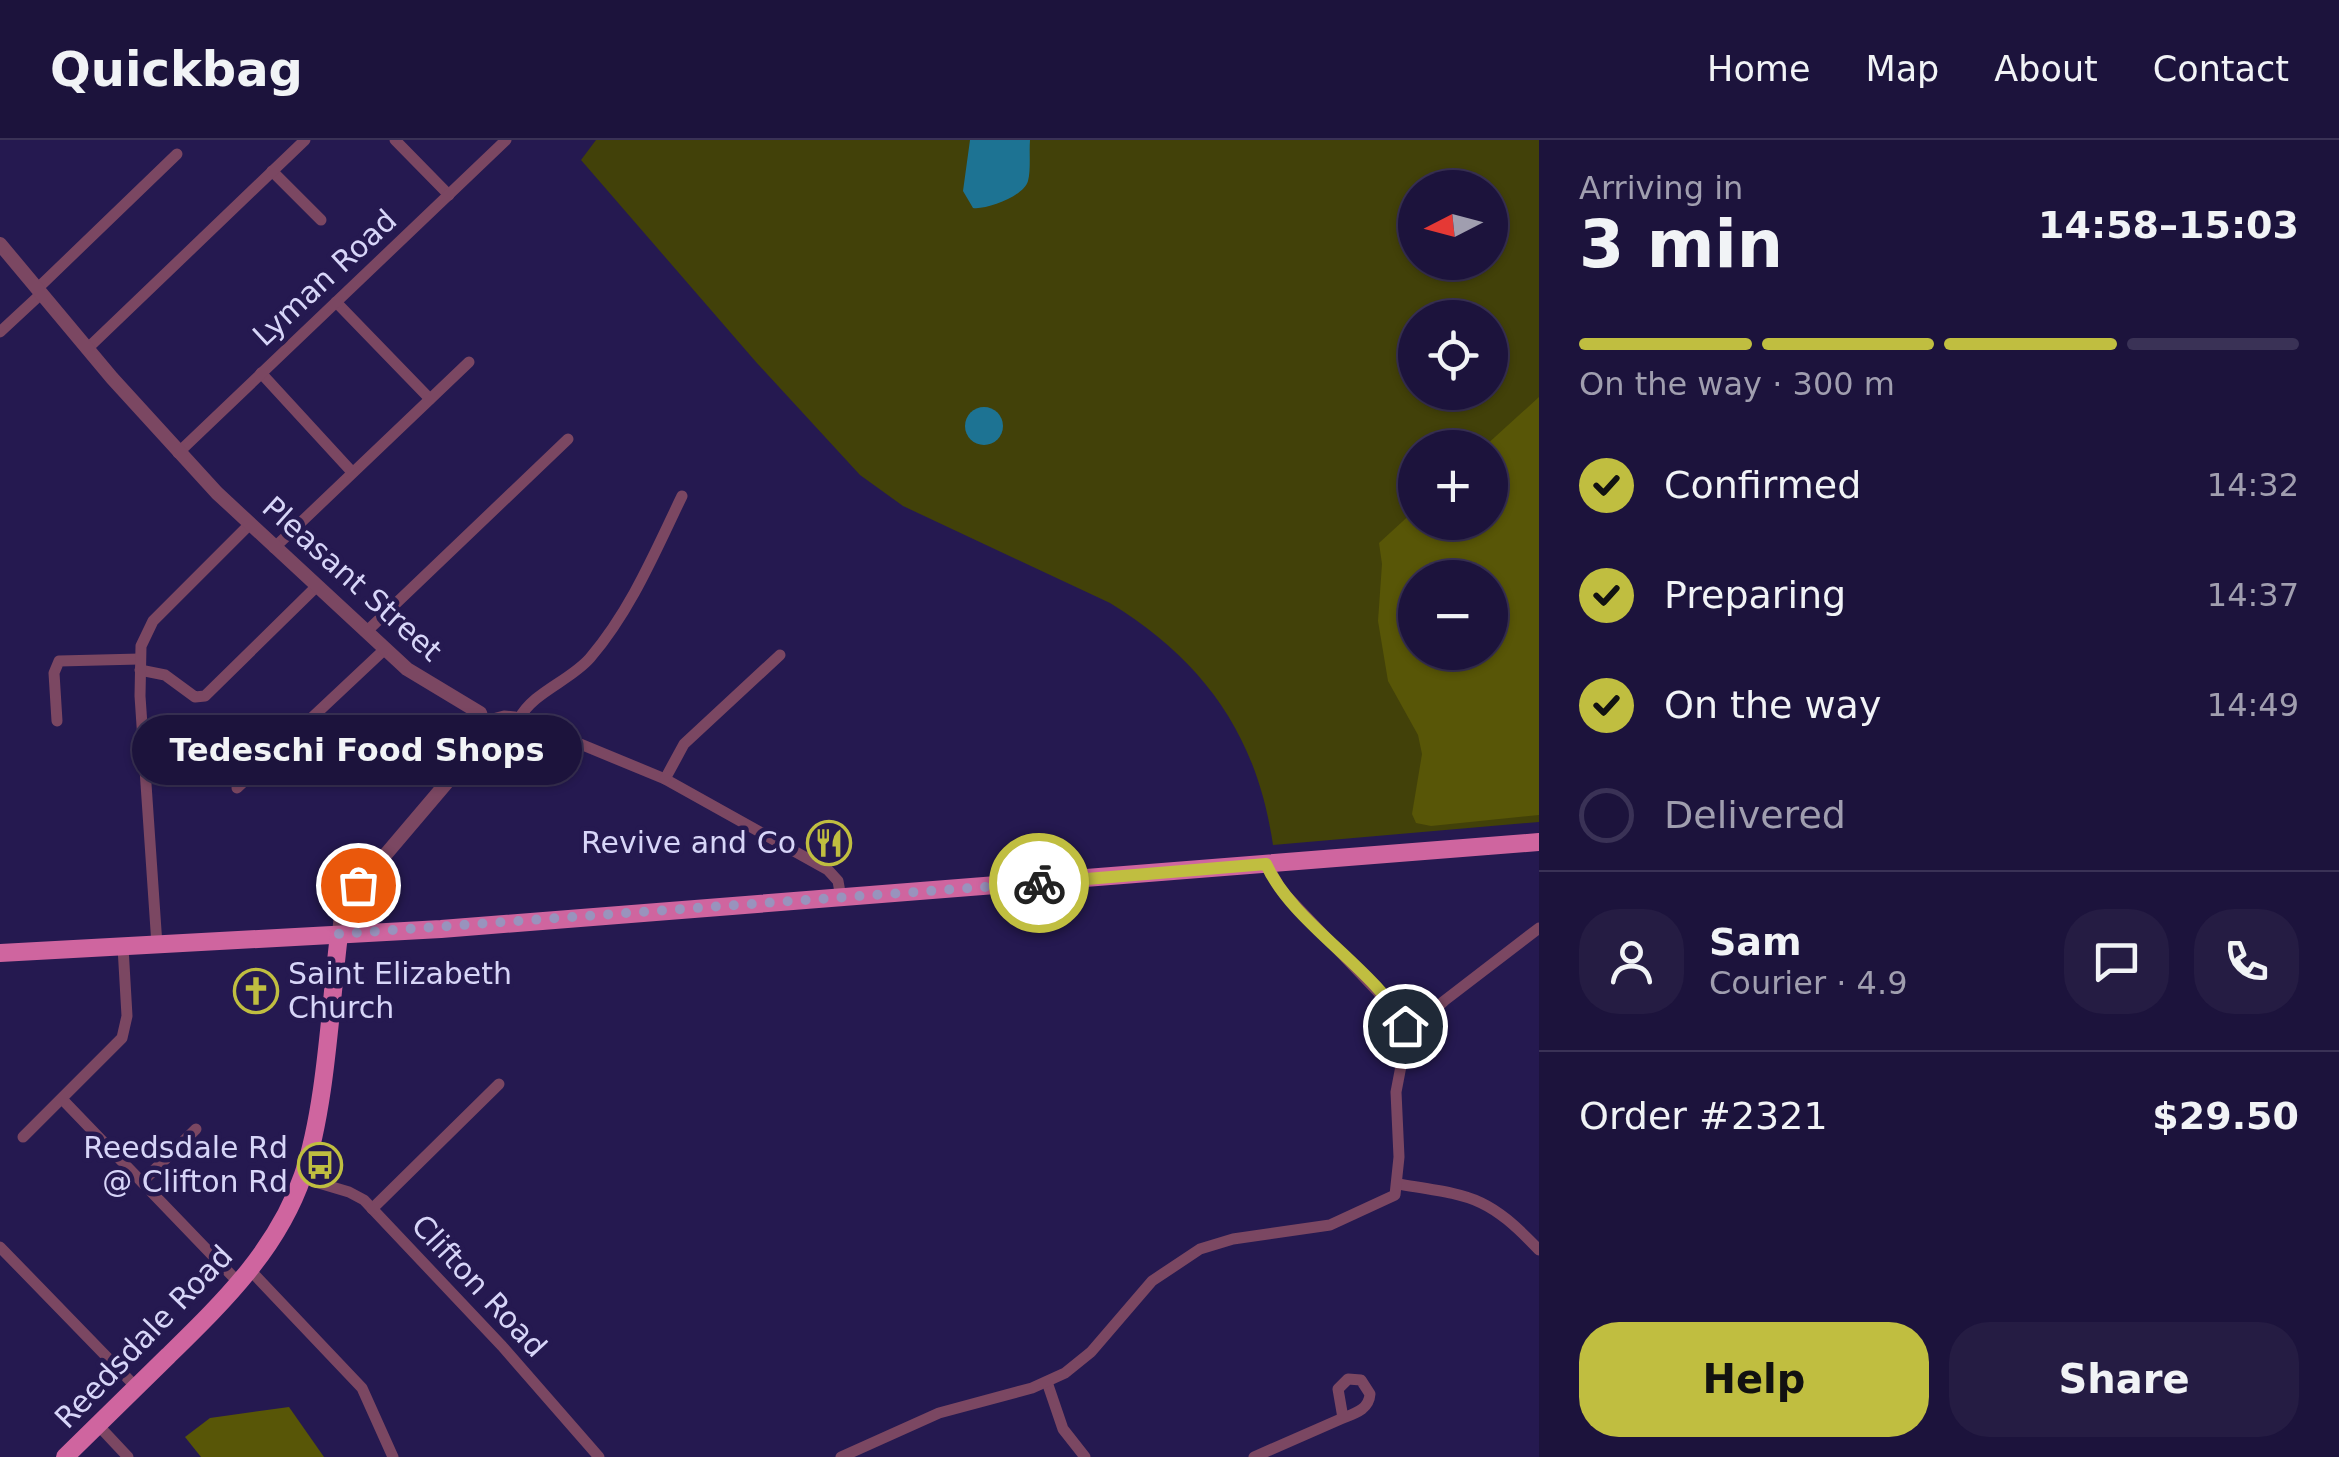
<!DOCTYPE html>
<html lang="en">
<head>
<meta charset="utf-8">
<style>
  body { margin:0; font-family:"DejaVu Sans",sans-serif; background:#251c43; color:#f1f3f6; height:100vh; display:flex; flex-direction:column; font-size:38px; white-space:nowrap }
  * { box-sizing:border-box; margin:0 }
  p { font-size:32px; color:#a09eaf }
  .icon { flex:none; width:55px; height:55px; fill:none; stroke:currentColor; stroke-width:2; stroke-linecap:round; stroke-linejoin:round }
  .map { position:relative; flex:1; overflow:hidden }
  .sheet { display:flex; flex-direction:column; background:#1c133c; width:800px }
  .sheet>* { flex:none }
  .needle { width:65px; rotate:264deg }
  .controls { position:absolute; left:1398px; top:30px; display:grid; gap:20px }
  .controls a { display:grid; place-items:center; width:110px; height:110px; border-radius:50%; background:#1c133c; box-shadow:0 2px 8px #0004,0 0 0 2px #3a3256; font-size:50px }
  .pin { position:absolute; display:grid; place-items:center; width:85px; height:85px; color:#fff; margin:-42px; border:5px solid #fff; border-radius:50%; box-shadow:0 2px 10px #0007 }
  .courier { position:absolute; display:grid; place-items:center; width:100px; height:100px; margin:-50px; border:8px solid #c0be40; border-radius:50%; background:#fff; color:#222; box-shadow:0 2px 12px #0007 }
  .bubble { position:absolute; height:70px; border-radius:35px; background:#1c133c; box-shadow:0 2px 8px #0004,0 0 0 2px #3a3256; font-size:32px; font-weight:600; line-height:70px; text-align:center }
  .overview em { font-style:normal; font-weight:600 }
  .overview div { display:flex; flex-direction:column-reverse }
  .overview { display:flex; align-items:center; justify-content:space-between; height:170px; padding:0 40px }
  h1 { font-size:65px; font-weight:600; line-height:75px }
  .bar { display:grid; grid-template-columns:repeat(4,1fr); gap:15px 10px; align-content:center; height:120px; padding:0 40px }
  .bar i { height:12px; border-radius:8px; background:#3a3256 }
  .bar .active { background:#c0be40 }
  .bar p { grid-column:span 4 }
  .line { display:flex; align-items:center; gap:25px; padding:0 40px; border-top:2px solid #3a3256 }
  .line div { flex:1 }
  .round { display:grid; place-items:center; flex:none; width:105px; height:105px; border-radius:40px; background:#251c43 }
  ol { padding:0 40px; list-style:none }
  li { display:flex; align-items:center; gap:30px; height:110px }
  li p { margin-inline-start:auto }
  li .icon { padding:10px; border-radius:50%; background:#c0be40; color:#111; stroke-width:4 }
  li:last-child { color:#a09eaf }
  li i { width:55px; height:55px; border:5px solid #3a3256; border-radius:50% }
  .button { display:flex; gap:20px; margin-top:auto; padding:20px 40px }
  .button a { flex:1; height:115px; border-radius:40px; background:#c0be40; color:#111; font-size:40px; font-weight:600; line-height:115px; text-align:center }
  .button a+a { background:#251c43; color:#f1f3f6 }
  header { display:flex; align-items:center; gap:60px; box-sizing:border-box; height:140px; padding:0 50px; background:#1c133c; border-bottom:2px solid #3a3256 }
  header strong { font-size:48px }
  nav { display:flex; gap:55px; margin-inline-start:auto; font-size:35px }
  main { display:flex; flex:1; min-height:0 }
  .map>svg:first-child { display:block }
</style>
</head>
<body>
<header>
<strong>Quickbag</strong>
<nav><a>Home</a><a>Map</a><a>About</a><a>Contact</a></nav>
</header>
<main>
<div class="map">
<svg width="1539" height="1317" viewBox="0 0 1539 1317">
  <rect width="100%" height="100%" fill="#251950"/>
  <path fill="#424109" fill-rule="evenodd" d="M596 0H1539V682L1273 705C1257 595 1204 521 1110 463L903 366 860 335 756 222 581 20ZM1415 48H1490V122H1415ZM1415 178H1490V252H1415ZM1415 308H1490V382H1415ZM1415 438H1490V512H1415Z"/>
  <g fill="#585607" fill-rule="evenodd">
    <path d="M1539 257V675L1431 686 1416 683 1412 674 1422 614 1418 595 1388 541 1378 481 1382 424 1379 403 1415 370V382H1490V308L1484 307ZM1415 438H1490V512H1415Z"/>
    <polygon points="289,1267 324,1317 201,1317 185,1297 210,1278"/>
  </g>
  <g fill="#1d7393">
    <path d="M970 0H1030C1029 13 1031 29 1028 41 1024 56 987 70 973 68L963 51Z"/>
    <circle cx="984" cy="286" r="19"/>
  </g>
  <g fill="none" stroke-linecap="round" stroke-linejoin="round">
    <g stroke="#7b4762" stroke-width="11">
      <polyline points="395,0 449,55"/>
      <polyline points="272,31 321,80"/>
      <polyline points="38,148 177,14"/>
      <polyline points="336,162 430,259"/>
      <polyline points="0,192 42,153"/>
      <polyline points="88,208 305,0"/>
      <polyline points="261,233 352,332"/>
      <polyline points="178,313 506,0"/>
      <polyline points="274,408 469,222"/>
      <polyline points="366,492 568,299"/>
      <polyline points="140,530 165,535 195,557 205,556 316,447"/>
      <path d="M519 579C533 552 570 541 590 518 631 470 655 412 682 356"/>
      <polyline points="57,581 54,533 59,521 140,519"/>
      <polyline points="485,581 504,576 515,577 665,639 828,730 838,741 841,758"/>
      <polyline points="665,639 684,604 780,515"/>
      <polyline points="237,648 385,509"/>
      <polyline points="157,805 140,556 141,506 153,481 249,385"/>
      <polyline points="1406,890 1420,884 1444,861 1539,788"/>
      <polyline points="62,959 239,1143"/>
      <polyline points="23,997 122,898 127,876 123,807"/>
      <polyline points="302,1038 349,1052 364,1060 502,1206 599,1317"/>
      <polyline points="142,1042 196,989"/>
      <path d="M1398 1044C1471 1056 1486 1054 1539 1110"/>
      <polyline points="372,1069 499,944"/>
      <polyline points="0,1107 136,1247"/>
      <polyline points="250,1130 362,1248 393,1317"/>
      <polyline points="1047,1242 1063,1289 1085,1317"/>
      <polyline points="98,1285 128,1317"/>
      <polyline points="841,1317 939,1273 1032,1248 1065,1233 1091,1212 1152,1141 1200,1109 1233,1099 1330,1085 1395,1055 1399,1017 1396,952 1406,900 1405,886 1378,852 1282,751 1267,725"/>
      <path d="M1254 1317 1343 1278C1356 1273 1369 1269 1370 1254L1361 1240 1348 1239 1338 1249 1343 1278"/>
    </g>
    <polyline stroke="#7b4762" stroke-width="14" points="0,104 112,238 217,353 407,529 480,573 486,591 477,607 347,760 341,773 339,795"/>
    <g stroke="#cf659f" stroke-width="18">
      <polyline points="0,813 441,789 1539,702"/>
      <path d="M65 1317C100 1283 134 1249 168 1216 223 1162 278 1109 303 1035 326 967 330 867 339 795"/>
    </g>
  </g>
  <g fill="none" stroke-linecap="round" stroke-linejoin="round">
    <polyline stroke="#9993bd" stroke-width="10" stroke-dasharray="0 18" points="358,745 341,771 339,794 1039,743"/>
    <path stroke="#c0be40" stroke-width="12" d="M1039 743 1266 724C1292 783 1376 829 1405 886"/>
  </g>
  <defs>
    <symbol id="restaurant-ring" viewBox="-11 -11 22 22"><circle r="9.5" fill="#251950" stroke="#c0be40" stroke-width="1.5"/><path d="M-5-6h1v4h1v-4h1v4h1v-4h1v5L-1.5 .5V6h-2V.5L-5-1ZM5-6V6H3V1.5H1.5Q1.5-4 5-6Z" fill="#c0be40"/></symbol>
    <symbol id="church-ring" viewBox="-11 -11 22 22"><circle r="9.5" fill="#251950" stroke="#c0be40" stroke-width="1.5"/><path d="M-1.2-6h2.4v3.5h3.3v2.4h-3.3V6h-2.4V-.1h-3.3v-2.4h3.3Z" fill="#c0be40"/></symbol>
    <symbol id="bus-ring" viewBox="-11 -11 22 22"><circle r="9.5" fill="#251950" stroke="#c0be40" stroke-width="1.5"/><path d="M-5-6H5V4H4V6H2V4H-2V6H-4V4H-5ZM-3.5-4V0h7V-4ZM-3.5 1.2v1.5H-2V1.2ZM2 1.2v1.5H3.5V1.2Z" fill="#c0be40"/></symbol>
  </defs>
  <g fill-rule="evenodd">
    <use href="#restaurant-ring" x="804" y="678" width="50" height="50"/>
    <use href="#church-ring" x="231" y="826" width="50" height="50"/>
    <use href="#bus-ring" x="295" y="1000" width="50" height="50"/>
  </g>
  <g text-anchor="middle" stroke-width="9" stroke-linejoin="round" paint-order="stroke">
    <g font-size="30" fill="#d7d5f8" stroke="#251950">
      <text transform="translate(325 138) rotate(-43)" y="10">Lyman Road</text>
      <text transform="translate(352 439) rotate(42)" y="10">Pleasant Street</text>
      <text transform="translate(479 1146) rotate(47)" y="10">Clifton Road</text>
      <text transform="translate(144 1197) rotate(-46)" y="10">Reedsdale Road</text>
    </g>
    <g font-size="30" fill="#d7d5f8" stroke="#251950" text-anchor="end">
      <text x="796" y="713">Revive and Co</text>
      <text x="288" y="844" text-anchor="start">Saint Elizabeth<tspan x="288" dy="34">Church</tspan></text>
      <text x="288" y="1018">Reedsdale Rd<tspan x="288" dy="34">@ Clifton Rd</tspan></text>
    </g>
  </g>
</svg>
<div class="controls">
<a><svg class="needle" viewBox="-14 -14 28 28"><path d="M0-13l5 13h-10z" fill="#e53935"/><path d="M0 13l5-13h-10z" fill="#a09eaf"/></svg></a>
<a><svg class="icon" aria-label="locate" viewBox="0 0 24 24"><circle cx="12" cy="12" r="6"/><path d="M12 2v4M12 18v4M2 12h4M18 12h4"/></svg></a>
<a>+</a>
<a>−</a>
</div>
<div class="pin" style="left:358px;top:745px;background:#ea580c"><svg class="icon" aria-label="bag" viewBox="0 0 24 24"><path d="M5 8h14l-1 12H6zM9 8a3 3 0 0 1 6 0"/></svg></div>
<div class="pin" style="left:1405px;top:886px;background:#1f2937"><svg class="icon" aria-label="home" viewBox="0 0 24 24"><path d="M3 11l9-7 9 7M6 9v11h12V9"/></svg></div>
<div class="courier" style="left:1039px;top:743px"><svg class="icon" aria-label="bike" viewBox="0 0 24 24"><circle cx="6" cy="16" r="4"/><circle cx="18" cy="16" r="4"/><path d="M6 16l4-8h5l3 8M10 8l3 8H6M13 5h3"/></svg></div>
<div class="bubble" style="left:132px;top:575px;width:450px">Tedeschi Food Shops</div>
</div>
<section class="sheet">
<div class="overview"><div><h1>3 min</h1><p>Arriving in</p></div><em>14:58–15:03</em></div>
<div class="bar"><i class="active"></i><i class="active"></i><i class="active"></i><i></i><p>On the way · 300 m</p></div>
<ol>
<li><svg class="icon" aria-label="check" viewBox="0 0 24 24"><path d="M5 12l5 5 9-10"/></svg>Confirmed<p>14:32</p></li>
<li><svg class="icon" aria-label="check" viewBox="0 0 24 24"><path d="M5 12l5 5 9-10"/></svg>Preparing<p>14:37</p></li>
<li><svg class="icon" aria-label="check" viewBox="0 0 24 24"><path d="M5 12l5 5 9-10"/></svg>On the way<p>14:49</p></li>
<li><i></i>Delivered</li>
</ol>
<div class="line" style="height:180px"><a class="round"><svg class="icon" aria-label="person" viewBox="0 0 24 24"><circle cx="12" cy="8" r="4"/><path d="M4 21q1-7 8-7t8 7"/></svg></a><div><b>Sam</b><p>Courier · 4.9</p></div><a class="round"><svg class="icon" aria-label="chat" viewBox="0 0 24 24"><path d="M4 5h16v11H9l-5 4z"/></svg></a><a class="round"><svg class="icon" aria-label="phone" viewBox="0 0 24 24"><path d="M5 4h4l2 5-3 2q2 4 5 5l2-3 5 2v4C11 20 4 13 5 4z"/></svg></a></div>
<div class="line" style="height:130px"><div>Order #2321</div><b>$29.50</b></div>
<div class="button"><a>Help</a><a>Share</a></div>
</section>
</main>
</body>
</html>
